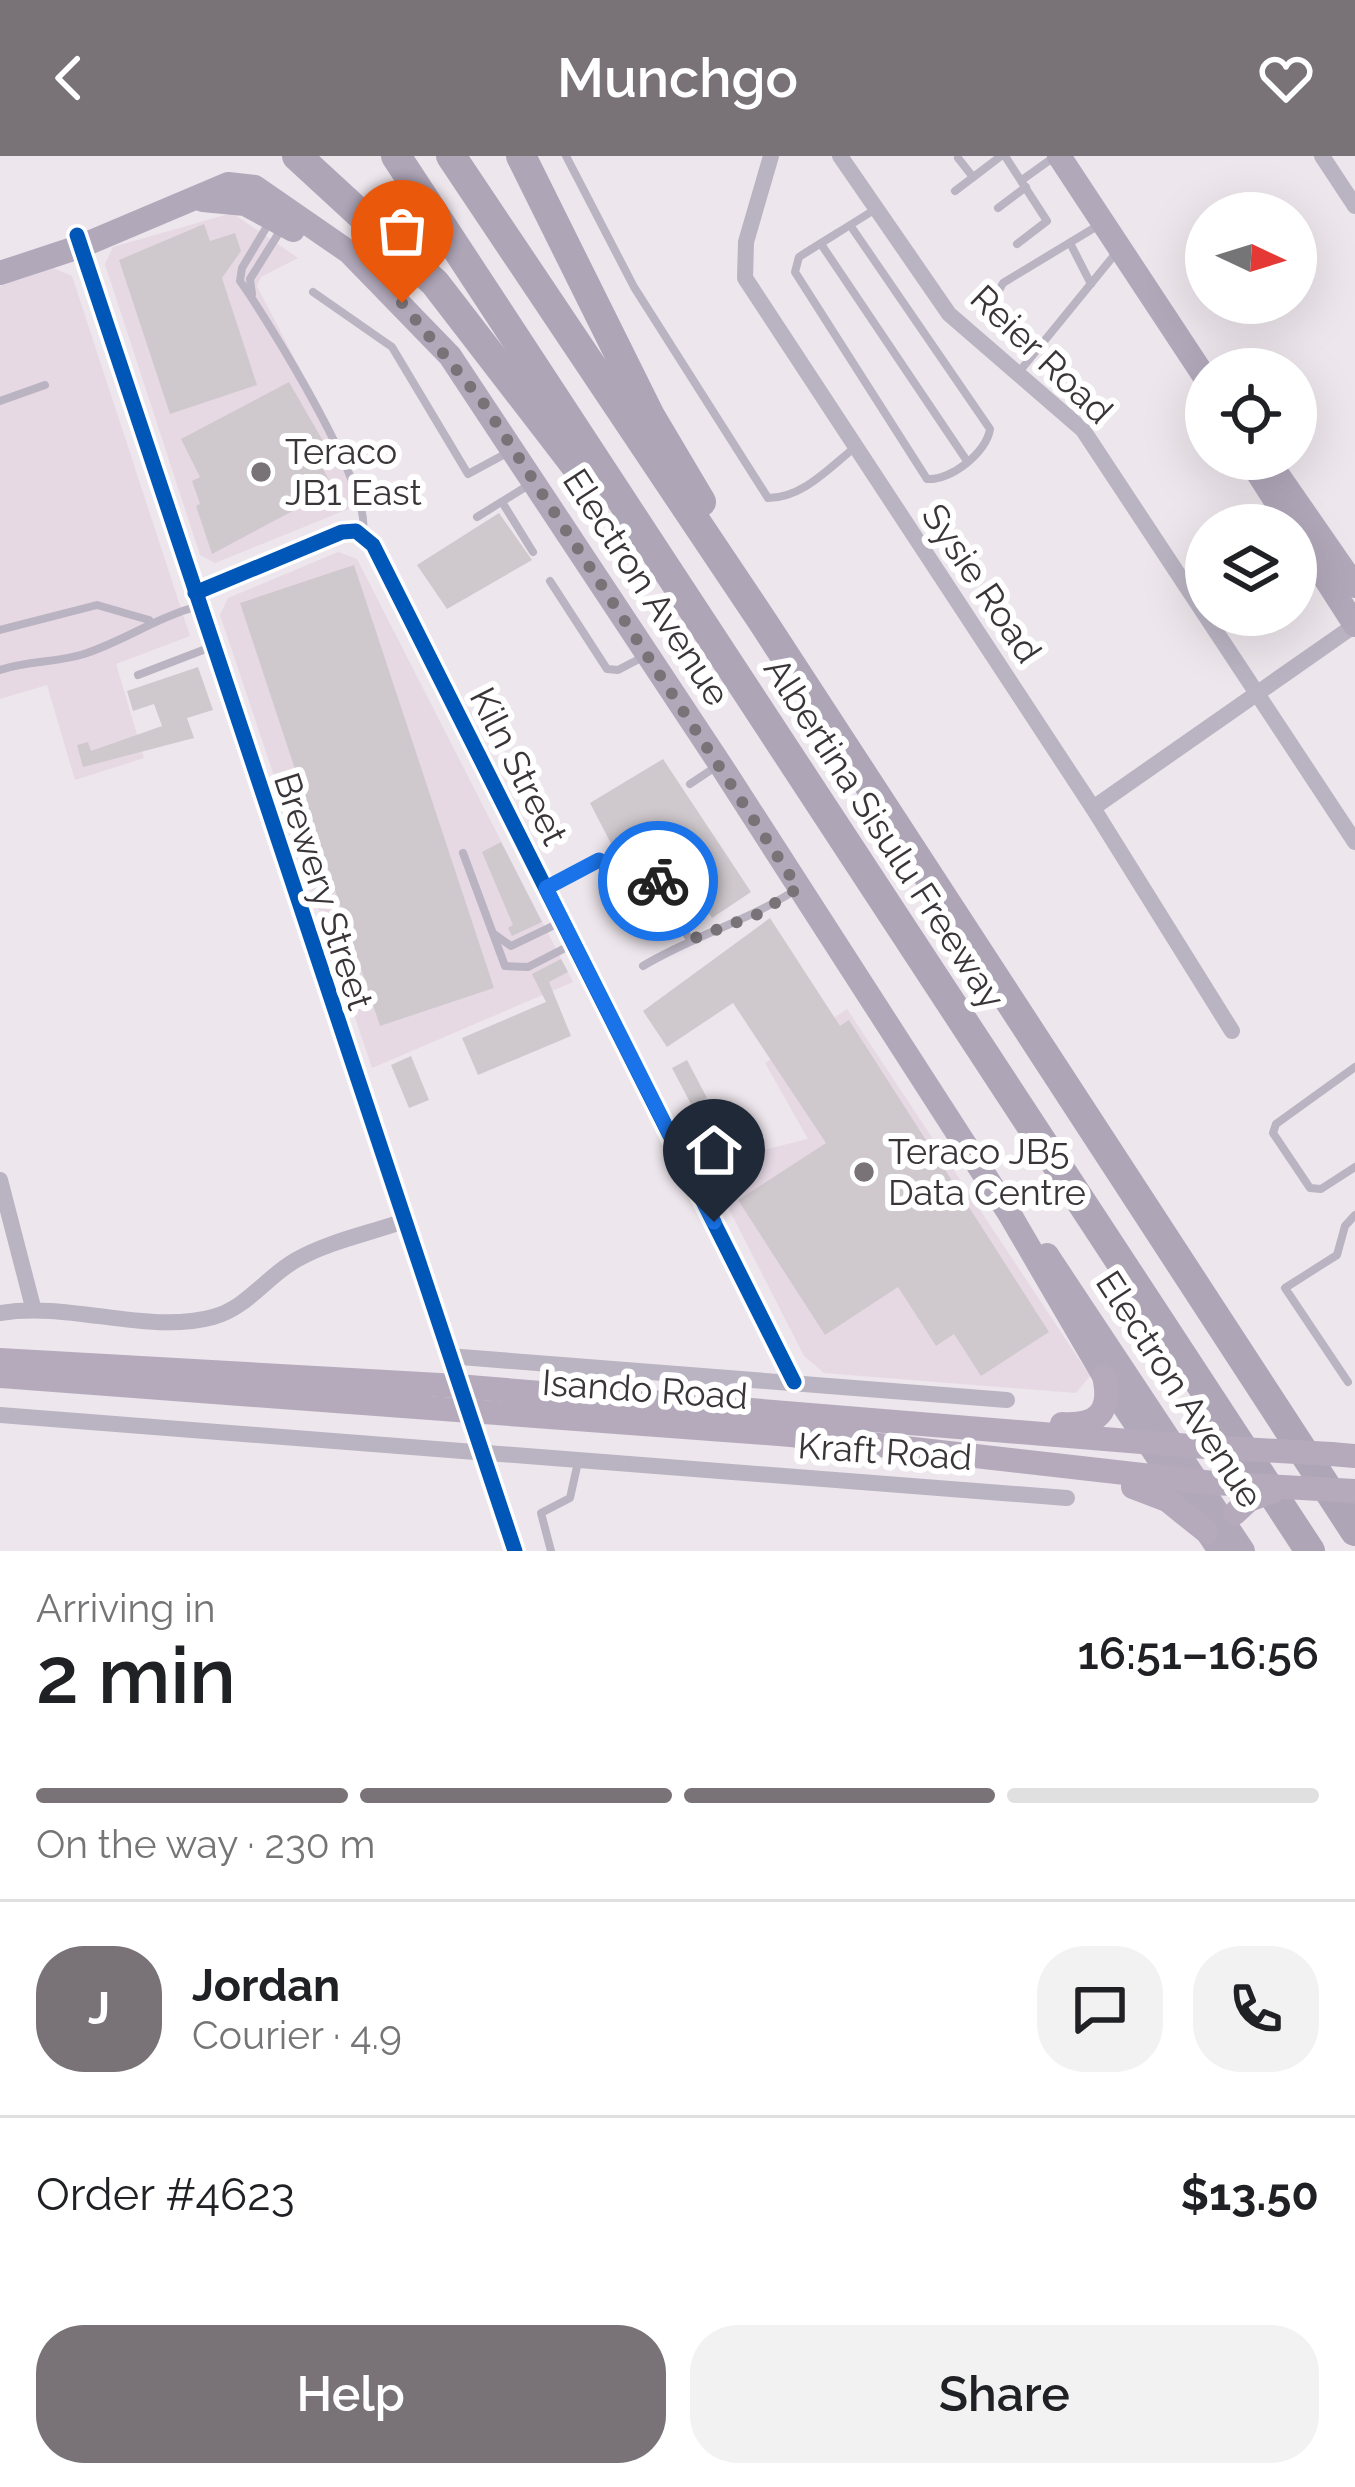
<!DOCTYPE html>
<html lang="en">
<head>
<meta charset="utf-8">
<style>
  body { margin:0; font-family:Raleway,sans-serif; background:#f2f2f2; color:#202124; height:100vh; display:flex; flex-direction:column; font-size:45px; white-space:nowrap }
  * { box-sizing:border-box; margin:0 }
  p { font-size:39px; color:#757577 }
  .icon { flex:none; width:66px; height:66px; fill:none; stroke:currentColor; stroke-width:2; stroke-linecap:round; stroke-linejoin:round }
  .map { position:relative; height:1395px; overflow:hidden }
  .details { display:flex; flex-direction:column; background:#fff; flex:1 }
  .details>* { flex:none }
  .needle { width:78px; rotate:94deg }
  .buttons { position:absolute; left:1185px; top:36px; display:grid; gap:24px }
  .buttons a { display:grid; place-items:center; width:132px; height:132px; border-radius:50%; background:#fff; box-shadow:0 12px 48px #0002; font-size:60px }
  .pin { position:absolute; display:grid; place-items:center; width:102px; height:102px; color:#fff; margin:-123px -51px; border-radius:50% 50% 50% 0; rotate:-45deg; box-shadow:0 0 12px #0007 }
  .pin .icon { rotate:45deg }
  .courier { position:absolute; display:grid; place-items:center; width:120px; height:120px; margin:-60px; border:9px solid #1a73e8; border-radius:50%; background:#fff; color:#222; box-shadow:0 3px 15px #0007 }
  .overview em { font-style:normal; font-weight:600 }
  .overview div { display:flex; flex-direction:column-reverse }
  .overview { display:flex; align-items:center; justify-content:space-between; height:204px; padding:0 36px }
  h1 { font-size:78px; font-weight:600; line-height:90px }
  .bar { display:grid; grid-template-columns:repeat(4,1fr); gap:18px 12px; align-content:center; height:144px; padding:0 36px }
  .bar i { height:15px; border-radius:9px; background:#e0e0e0 }
  .bar .active { background:#797378 }
  .bar p { grid-column:span 4 }
  .line { display:flex; align-items:center; gap:30px; padding:0 36px; border-top:3px solid #e0e0e0 }
  .line div { flex:1 }
  .round { display:grid; place-items:center; flex:none; width:126px; height:126px; border-radius:48px; background:#f2f2f2 }
  .action { display:flex; gap:24px; margin-top:auto; padding:24px 36px }
  .action a { flex:1; height:138px; border-radius:48px; background:#797378; color:#fff; font-size:48px; font-weight:600; line-height:138px; text-align:center }
  .action a+a { background:#f2f2f2; color:#202124 }
  header { display:flex; justify-content:space-between; align-items:center; height:156px; padding:0 36px; background:#797378; color:#fff; font-size:54px; font-weight:600 }
  .map>svg:first-child { display:block }
</style>
</head>
<body>
<header><svg class="icon" aria-label="back" viewBox="0 0 24 24"><path d="M15 5l-7 7 7 7"/></svg>Munchgo<svg class="icon" aria-label="heart" viewBox="0 0 24 24"><path d="M12 20l-8-8c-3-5 5-10 8-4 3-6 11-1 8 4z"/></svg></header>
<div class="map">
<svg width="1355" height="1395" viewBox="0 0 1355 1395">
  <rect width="100%" height="100%" fill="#ede6ec"/>
  <g fill="#e6d9e4">
    <polygon points="232,57 298,102 261,121 257,130 368,345 215,407 200,399 105,108 113,91"/>
    <polygon points="53,112 72,120 190,480 116,508 144,602 75,624 47,529 0,543 0,130"/>
    <polygon points="338,396 357,403 573,826 372,912 220,459 228,442"/>
    <polygon points="847,853 1090,1220 1076,1237 824,1217 804,1200 706,1008 808,983 765,907"/>
  </g>
  <g fill="#cfc9cd">
    <polygon points="204,68 210,85 235,77 241,95 222,122 257,229 170,258 119,104"/>
    <polygon points="289,226 334,304 322,311 334,333 212,398 196,350 200,348 192,325 200,321 181,283"/>
    <polygon points="499,357 532,404 447,453 417,409"/>
    <polygon points="354,409 494,832 380,870 240,447"/>
    <polygon points="198,511 213,554 187,562 194,582 83,611 77,589 88,586 91,595 162,570 154,548 133,555 127,535"/>
    <polygon points="663,603 751,736 712,762 658,679 618,701 590,647"/>
    <polygon points="501,686 542,766 512,780 508,772 513,769 482,696"/>
    <polygon points="770,762 840,870 849,864 1049,1176 981,1220 954,1178 936,1190 898,1131 825,1179 738,1044 826,987 733,847 667,891 643,855"/>
    <polygon points="561,803 568,816 549,826 571,880 478,919 462,882 546,846 532,818"/>
    <polygon points="411,900 429,944 409,952 391,909"/>
    <polygon points="687,904 707,942 692,950 672,912"/>
  </g>
  <g fill="none" stroke-linecap="round" stroke-linejoin="round">
    <g stroke="#bab3c2" stroke-width="8">
      <path d="M566 0 634 131 768 342C802 342 828 313 853 293"/>
      <polyline points="1005,0 1047,65 1017,88"/>
      <polyline points="958,2 973,21"/>
      <polyline points="1022,24 1054,1"/>
      <polyline points="955,35 1001,0"/>
      <polyline points="998,52 1026,31"/>
      <path d="M269 67 242 112 240 125C266 161 377 340 362 377"/>
      <path d="M850 69 990 273C987 296 951 325 927 323L795 116 799 101C824 85 849 70 874 54"/>
      <polyline points="1070,87 1091,128"/>
      <polyline points="821,88 967,305"/>
      <polyline points="313,136 392,191 468,318 507,297"/>
      <polyline points="252,138 250,123 282,72"/>
      <polyline points="1040,190 995,158 994,144 1003,127 1099,69"/>
      <polyline points="1019,216 1116,97"/>
      <polyline points="0,245 45,229"/>
      <polyline points="502,346 533,396"/>
      <polyline points="477,361 532,327"/>
      <polyline points="550,425 607,513 618,514 641,502"/>
      <polyline points="0,474 97,449 149,464"/>
      <path d="M0 514C28 504 56 507 84 498 128 483 153 463 198 450"/>
      <polyline points="138,519 211,491"/>
      <polyline points="690,628 714,612"/>
      <polyline points="463,697 505,810 528,811 573,788"/>
      <polyline points="547,731 599,704 625,720 648,713 690,784"/>
      <polyline points="494,778 511,790 559,767"/>
      <path d="M643 810C693 780 748 765 797 733"/>
      <polyline points="1355,911 1276,968 1273,977 1310,1032 1321,1033 1355,1011"/>
      <polyline points="1348,1226 1285,1132 1337,1099 1345,1070 1355,1059"/>
      <polyline points="551,1395 541,1357 570,1342 578,1306"/>
    </g>
    <g stroke="#bab3c2" stroke-width="16">
      <polyline points="771,0 746,86 745,122 1093,652 1232,875"/>
      <polyline points="840,0 949,158 1083,274 1355,686"/>
      <polyline points="1322,0 1355,50"/>
      <polyline points="77,80 515,1395"/>
      <polyline points="195,437 342,376 356,375 373,389 794,1226"/>
      <polyline points="1093,652 1355,469"/>
      <polyline points="0,1024 33,1151"/>
      <path d="M0 1157C69 1145 148 1179 213 1161 247 1152 266 1121 296 1104 327 1086 367 1078 401 1066"/>
      <polyline points="448,1200 1007,1244"/>
      <polyline points="0,1259 1067,1342"/>
    </g>
    <g stroke="#b1a8ba" stroke-width="24">
      <polyline points="1059,0 1206,223"/>
      <polyline points="203,44 245,48 293,74"/>
      <polyline points="0,117 79,91 228,28 255,31 349,96 450,200 720,608 1009,1057 1104,1220 1220,1395"/>
      <polyline points="1249,303 1291,369"/>
      <polyline points="1267,303 1355,430"/>
      <polyline points="1296,377 1355,469"/>
      <polyline points="1047,1099 1243,1395"/>
    </g>
    <g stroke="#b4aabc" stroke-width="24">
      <polyline points="0,1204 457,1230 1190,1290"/>
      <polyline points="0,1220 791,1279 1213,1327"/>
      <path d="M1062 1268C1098 1270 1112 1256 1104 1220"/>
      <polyline points="1331,1298 1355,1300"/>
      <polyline points="1133,1331 1167,1344 1207,1376"/>
    </g>
    <g stroke="#aea5b7" stroke-width="30">
      <polyline points="297,0 435,127 586,323"/>
      <polyline points="396,0 1310,1395"/>
      <polyline points="451,0 763,466 1355,1375"/>
      <polyline points="521,0 650,260 701,346"/>
    </g>
    <g stroke="#b4aabc" stroke-width="24">
      <polyline points="1190,1290 1331,1298"/>
      <polyline points="1213,1327 1355,1335"/>
      <polyline points="1235,1357 1249,1344 1273,1335"/>
    </g>
    <defs>
      <g id="cycleway">
        <polyline points="77,79 515,1395"/>
        <polyline points="195,437 342,376 356,375 373,389 794,1226"/>
      </g>
    </defs>
    <use href="#cycleway" stroke="#fff" stroke-width="22"/>
    <use href="#cycleway" stroke="#0057b8" stroke-width="15"/>
  </g>
  <g fill="none" stroke-linecap="round" stroke-linejoin="round">
    <polyline stroke="#797378" stroke-width="12" stroke-dasharray="0 21.6" points="402,147 482,245 798,732 758,758 690,784 658,725"/>
    <polyline stroke="#1a73e8" stroke-width="15" points="658,725 648,713 626,720 599,704 546,732 714,1066"/>
  </g>
  <g fill="#797378" stroke="#fff" stroke-width="4.5">
    <circle cx="261" cy="316" r="12"/>
    <circle cx="864" cy="1016" r="12"/>
  </g>
  <g text-anchor="middle" stroke-width="12" stroke-linejoin="round" paint-order="stroke">
    <g font-size="36" fill="#3a3539" stroke="#fff">
      <text transform="translate(1042 198) rotate(44)" y="13">Reier Road</text>
      <text transform="translate(982 427) rotate(56)" y="13">Sysie Road</text>
      <text transform="translate(647 431) rotate(57)" y="13">Electron Avenue</text>
      <text transform="translate(519 610) rotate(63)" y="13">Kiln Street</text>
      <text transform="translate(885 677) rotate(57)" y="13">Albertina Sisulu Freeway</text>
      <text transform="translate(324 735) rotate(72)" y="13">Brewery Street</text>
      <text transform="translate(645 1233) rotate(4)" y="13">Isando Road</text>
      <text transform="translate(1180 1233) rotate(57)" y="13">Electron Avenue</text>
      <text transform="translate(885 1295) rotate(4)" y="13">Kraft Road</text>
    </g>
    <g font-size="36" fill="#3a3539" stroke="#fff" text-anchor="start">
      <text x="285" y="308">Teraco<tspan x="285" dy="41">JB1 East</tspan></text>
      <text x="888" y="1008">Teraco JB5<tspan x="888" dy="41">Data Centre</tspan></text>
    </g>
  </g>
</svg>
<div class="buttons">
<a><svg class="needle" viewBox="-14 -14 28 28"><path d="M0-13l5 13h-10z" fill="#e53935"/><path d="M0 13l5-13h-10z" fill="#757577"/></svg></a>
<a><svg class="icon" aria-label="locate" viewBox="0 0 24 24"><circle cx="12" cy="12" r="6"/><path d="M12 2v4M12 18v4M2 12h4M18 12h4"/></svg></a>
<a><svg class="icon" aria-label="layers" viewBox="0 0 24 24"><path d="M12 4l9 5-9 5-9-5zM3 14l9 5 9-5"/></svg></a>
</div>
<div class="pin" style="left:402px;top:147px;background:#ea580c"><svg class="icon" aria-label="bag" viewBox="0 0 24 24"><path d="M5 8h14l-1 12H6zM9 8a3 3 0 0 1 6 0"/></svg></div>
<div class="pin" style="left:714px;top:1066px;background:#1f2937"><svg class="icon" aria-label="home" viewBox="0 0 24 24"><path d="M3 11l9-7 9 7M6 9v11h12V9"/></svg></div>
<div class="courier" style="left:658px;top:725px"><svg class="icon" aria-label="bike" viewBox="0 0 24 24"><circle cx="6" cy="16" r="4"/><circle cx="18" cy="16" r="4"/><path d="M6 16l4-8h5l3 8M10 8l3 8H6M13 5h3"/></svg></div>
</div>
<section class="details">
<div class="overview"><div><h1>2 min</h1><p>Arriving in</p></div><em>16:51–16:56</em></div>
<div class="bar"><i class="active"></i><i class="active"></i><i class="active"></i><i></i><p>On the way · 230 m</p></div>
<div class="line" style="height:216px"><b class="round" style="background:#797378;color:#fff">J</b><div><b>Jordan</b><p>Courier · 4.9</p></div><a class="round"><svg class="icon" aria-label="chat" viewBox="0 0 24 24"><path d="M4 5h16v11H9l-5 4z"/></svg></a><a class="round"><svg class="icon" aria-label="phone" viewBox="0 0 24 24"><path d="M5 4h4l2 5-3 2q2 4 5 5l2-3 5 2v4C11 20 4 13 5 4z"/></svg></a></div>
<div class="line" style="height:156px"><div>Order #4623</div><b>$13.50</b></div>
<div class="action"><a>Help</a><a>Share</a></div>
</section>
</body>
</html>
